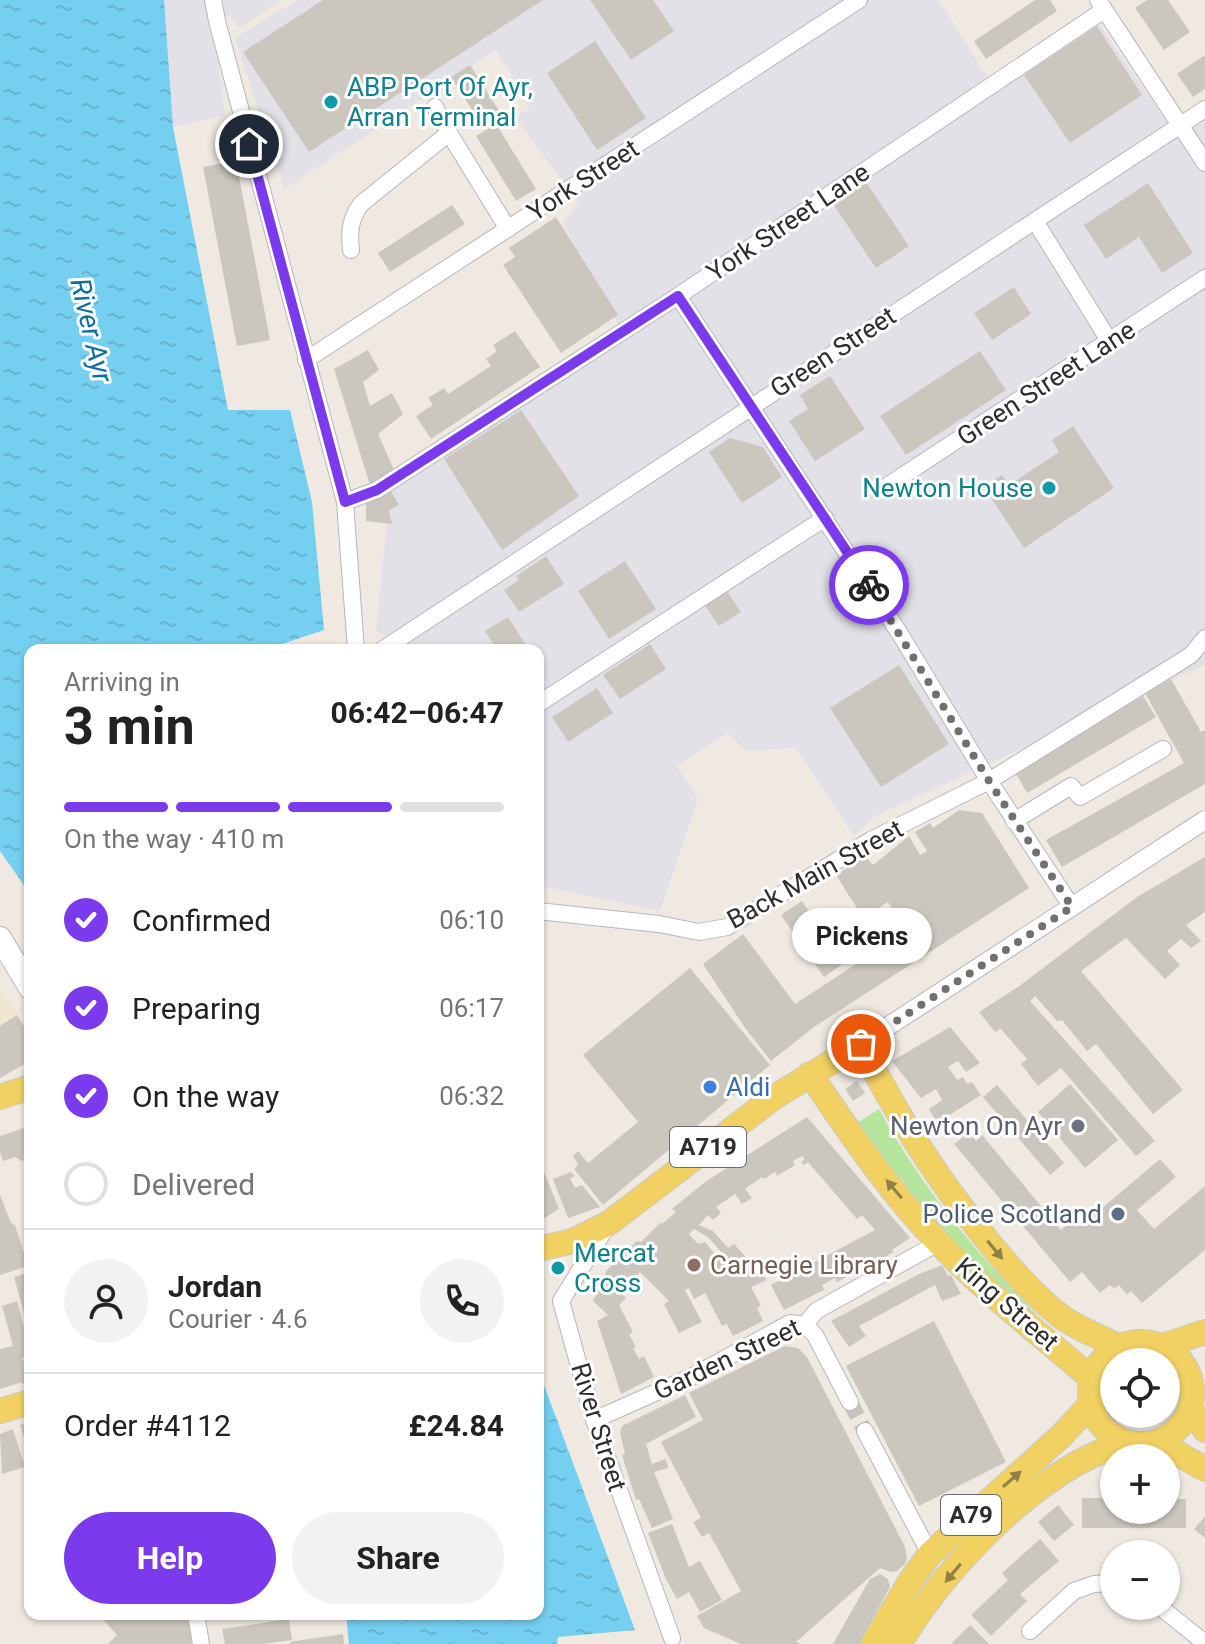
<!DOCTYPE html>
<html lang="en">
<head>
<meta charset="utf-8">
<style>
  body { margin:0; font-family:Roboto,sans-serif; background:#f2f2f2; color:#222; height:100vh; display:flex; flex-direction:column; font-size:30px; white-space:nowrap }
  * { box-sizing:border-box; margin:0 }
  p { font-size:26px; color:#767676 }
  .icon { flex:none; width:44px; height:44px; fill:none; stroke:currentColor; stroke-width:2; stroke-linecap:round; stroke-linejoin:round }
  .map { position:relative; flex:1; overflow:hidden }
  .side { position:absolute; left:24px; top:644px; width:520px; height:976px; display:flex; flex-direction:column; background:#fff; border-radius:16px; box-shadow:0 2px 6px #0004 }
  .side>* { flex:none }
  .buttons { position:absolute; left:1100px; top:1348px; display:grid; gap:16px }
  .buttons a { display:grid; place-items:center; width:80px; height:80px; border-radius:50%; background:#fff; box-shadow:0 2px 6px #0004; font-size:40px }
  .pin { position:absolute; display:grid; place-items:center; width:68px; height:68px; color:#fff; margin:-34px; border:4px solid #fff; border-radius:50%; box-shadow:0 2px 8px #0007 }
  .courier { position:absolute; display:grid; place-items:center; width:80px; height:80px; margin:-40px; border:6px solid #7c3aed; border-radius:50%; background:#fff; color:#222; box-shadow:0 2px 10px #0007 }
  .bubble { position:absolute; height:56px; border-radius:28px; background:#fff; box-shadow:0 2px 6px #0004; font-size:26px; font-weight:700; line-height:56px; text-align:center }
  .head em { font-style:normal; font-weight:700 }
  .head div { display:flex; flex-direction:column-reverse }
  .head { display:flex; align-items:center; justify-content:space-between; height:136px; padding:0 40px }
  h1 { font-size:52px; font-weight:700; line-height:60px }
  .bar { display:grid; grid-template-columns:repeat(4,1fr); gap:12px 8px; align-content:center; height:96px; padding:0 40px }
  .bar i { height:10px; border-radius:6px; background:#e0e0e0 }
  .bar .current { background:#7c3aed }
  .bar p { grid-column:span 4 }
  .line { display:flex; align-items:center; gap:20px; padding:0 40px; border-top:2px solid #e0e0e0 }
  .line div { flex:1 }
  .round { display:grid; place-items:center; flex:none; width:84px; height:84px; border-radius:42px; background:#f2f2f2 }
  ol { padding:0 40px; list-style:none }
  li { display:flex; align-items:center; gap:24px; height:88px }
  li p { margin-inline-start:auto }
  li .icon { padding:8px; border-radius:50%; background:#7c3aed; color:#fff; stroke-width:4 }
  li:last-child { color:#767676 }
  li i { width:44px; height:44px; border:4px solid #e0e0e0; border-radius:50% }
  .primary-button { display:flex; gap:16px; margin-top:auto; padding:16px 40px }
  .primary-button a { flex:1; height:92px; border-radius:48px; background:#7c3aed; color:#fff; font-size:32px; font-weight:700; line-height:92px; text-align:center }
  .primary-button a+a { background:#f2f2f2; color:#222 }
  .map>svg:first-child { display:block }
</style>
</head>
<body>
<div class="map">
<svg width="1205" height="1644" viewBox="0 0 1205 1644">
  <defs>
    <pattern id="water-ripples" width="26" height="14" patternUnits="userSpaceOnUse" patternTransform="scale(2)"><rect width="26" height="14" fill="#75cff0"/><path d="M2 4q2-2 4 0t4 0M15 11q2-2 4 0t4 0" fill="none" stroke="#66b2ce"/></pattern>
  </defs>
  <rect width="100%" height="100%" fill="#efe9e1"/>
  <g fill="#e3e1e8">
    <polygon points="160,0 280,0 240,28 229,16 208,23 218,59 225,115 173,127"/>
    <polygon points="298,0 939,0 989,80 1090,11 1178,138 1205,121 1205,665 875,816 854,836 796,748 745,751 728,733 677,766 698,799 660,911 538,885 538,650 423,650 376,631 390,490 626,339 563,224 578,202 515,117 530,108 496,50 284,189 235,38"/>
  </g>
  <polygon fill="#f0e6d1" points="0,987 17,1015 0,1026"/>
  <path fill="#b6e59e" d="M879 1109C920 1185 974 1251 1035 1313L1032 1316 939 1228 857 1123Z"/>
  <g fill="url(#water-ripples)">
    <polygon points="0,0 164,0 173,127 228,410 290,410 312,502 324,630 276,646 276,650 30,650 30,894 0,851"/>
    <polygon points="538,1369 635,1630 558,1637 557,1644 349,1644 346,1614 538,1614"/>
  </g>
  <g fill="#cbc7bf" fill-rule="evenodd">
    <polygon points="323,0 543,0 309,152 243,52"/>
    <polygon points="590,0 653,0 674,31 631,60"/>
    <polygon points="1035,0 1050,0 1057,11 986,59 974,41"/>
    <polygon points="1147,0 1168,0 1190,32 1164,50 1135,8"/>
    <polygon points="1097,26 1142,95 1070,143 1024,75"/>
    <polygon points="595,41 646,118 597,150 547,73"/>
    <polygon points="1205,55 1205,89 1193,97 1177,74"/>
    <polygon points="470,65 503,117 484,129 451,77"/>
    <polygon points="496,124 536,189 516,201 476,136"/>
    <polygon points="236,161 270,340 237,346 203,167"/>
    <polygon points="866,182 909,246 876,268 833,204"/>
    <polygon points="1148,183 1193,253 1162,273 1139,237 1106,259 1084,225"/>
    <polygon points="452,205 465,224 390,272 378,253"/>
    <polygon points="556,217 618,315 561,353 503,265 515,257 509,248"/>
    <polygon points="1014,287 1031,314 992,340 974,313"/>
    <polygon points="515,331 540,367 431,439 416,416 433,405 428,398 444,388 448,394 491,366 486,359 497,351 493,345"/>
    <polygon points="368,350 379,370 363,382 370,406 392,393 403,414 378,434 394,470 370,485 334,369"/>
    <polygon points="980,351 1006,390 906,455 880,416"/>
    <polygon points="830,376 865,429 815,461 789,421 808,409 800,395"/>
    <polygon points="521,410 579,496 502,550 444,459"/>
    <polygon points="1073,426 1114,488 1024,548 984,487 1002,475 1009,485 1059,452 1052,440"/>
    <polygon points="730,438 763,447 782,477 742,503 709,452"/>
    <polygon points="390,490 399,505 389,510 392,524 366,521 366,503"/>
    <polygon points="546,556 564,584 519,612 504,590 519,580 516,576"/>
    <polygon points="625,561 656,609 609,639 578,591"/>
    <polygon points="726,590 741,612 719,626 704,604"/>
    <polygon points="508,617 527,647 522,650 497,650 485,631"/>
    <polygon points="650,644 666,669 620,699 603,675"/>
    <polygon points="899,665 949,744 881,787 830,708"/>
    <polygon points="1171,679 1201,732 1205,730 1205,784 1062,867 1046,840 1184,763 1145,693"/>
    <polygon points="597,688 613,713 568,742 552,717"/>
    <polygon points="1143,696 1156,717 1027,793 1015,772"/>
    <polygon points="959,810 982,813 1029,888 814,1027 771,1061 745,1028 703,964 743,934 795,1004 911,928 905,917 899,920 888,902 863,918 836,875 865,856 873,865 909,836 920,855 927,851 915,832 930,823 933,828"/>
    <polygon points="1205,857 1205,912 1186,925 1201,941 1191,948 1181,939 1167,951 1180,965 1165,979 1126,938 1081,971 1183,1090 1153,1114 1096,1044 1087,1051 1062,1020 1057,1021 1035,996 1030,1001 1155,1141 1136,1156 1061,1068 1038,1086 1021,1064 1027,1059 1001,1029 995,1032 979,1012 1018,987 1137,897"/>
    <polygon points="802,901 844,963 824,977 781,915"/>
    <polygon points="690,968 770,1065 603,1205 574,1169 578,1164 573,1156 578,1151 588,1163 638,1122 583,1055"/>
    <polygon points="17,1015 30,1036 30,1061 0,1078 0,1026"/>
    <polygon points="950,1027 980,1063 966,1072 958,1061 948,1067 957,1080 963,1077 967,1084 972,1082 981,1095 937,1123 929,1109 942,1100 936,1089 921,1098 892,1061"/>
    <polygon points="857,1081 865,1093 853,1101 845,1089"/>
    <polygon points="1070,1084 1118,1140 1085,1168 1038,1112"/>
    <polygon points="997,1085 1064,1163 1050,1175 983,1097"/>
    <path d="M807 1117 910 1238 892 1250 894 1252 837 1282 835 1278 822 1285 824 1290 784 1310 771 1285 875 1230 862 1215 857 1219 808 1162 804 1165 801 1162 805 1159 802 1156 793 1161 795 1165 777 1176 775 1172 764 1179 762 1177 745 1189 752 1198 742 1204 735 1194 716 1207 721 1213 713 1220 708 1215 699 1225 713 1231 728 1248 734 1244 767 1280 751 1287 761 1306 757 1308 763 1321 733 1336 727 1324 722 1326 705 1293 694 1299 689 1288 685 1290 702 1322 679 1333 664 1304 669 1301 640 1272 634 1279 636 1281 629 1283 635 1289 631 1293 623 1285 618 1290 626 1298 619 1305 633 1332 629 1334 636 1347 633 1348 639 1359 644 1356 654 1377 621 1394 597 1321 608 1315 593 1301 607 1270 637 1241 641 1242 661 1222 662 1224 676 1212 672 1209 705 1182ZM694 1229 708 1237 722 1253 719 1259 705 1242 698 1244 689 1234Z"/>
    <polygon points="30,1126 30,1152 27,1159 21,1161 15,1157 3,1161 0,1152 0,1136"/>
    <polygon points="969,1132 976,1141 982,1135 1061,1230 1073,1219 1081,1226 1160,1159 1176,1177 1137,1210 1154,1229 1205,1186 1205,1250 1142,1303 1131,1291 1127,1295 1119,1285 1114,1289 1110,1285 1100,1293 1082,1272 1070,1282 954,1144"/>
    <polygon points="538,1157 559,1209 543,1219 542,1217 538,1218"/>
    <polygon points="571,1172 575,1176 570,1178 575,1188 582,1185 600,1207 568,1218 553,1179"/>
    <polygon points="0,1195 11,1223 15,1225 28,1266 0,1275"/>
    <polygon points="942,1265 948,1276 951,1275 961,1294 942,1301 935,1285 859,1326 866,1336 849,1347 831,1321 919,1274"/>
    <polygon points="28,1273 30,1275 29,1332 14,1277"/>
    <polygon points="17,1301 30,1349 30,1356 22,1358 23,1361 30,1360 30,1383 22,1384 22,1382 0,1389 0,1349 13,1346 2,1306"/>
    <polygon points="934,1321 1006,1462 919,1506 846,1366"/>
    <polygon points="785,1346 798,1348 807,1357 905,1547 907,1558 906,1563 897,1571 891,1572 880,1568 796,1642 801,1644 741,1644 704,1628 697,1616 741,1591 709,1533 702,1537 693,1522 701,1518 661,1442 703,1420 689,1393"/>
    <polygon points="685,1395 696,1417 646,1444 652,1464 666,1459 668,1468 654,1472 673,1519 652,1528 639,1499 636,1500 622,1455 625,1454 620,1432 622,1426"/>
    <polygon points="30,1422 30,1453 29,1453 20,1425"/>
    <polygon points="13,1429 25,1467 2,1474 0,1434"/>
    <polygon points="1082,1498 1114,1498 1114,1510 1166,1510 1166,1499 1186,1499 1186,1528 1082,1528"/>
    <polygon points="1058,1505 1074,1525 1054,1541 1038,1522"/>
    <polygon points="1205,1516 1205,1538 1194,1529"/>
    <polygon points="672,1524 689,1567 700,1561 722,1600 700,1612 689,1592 677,1599 666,1579 648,1533"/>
    <polygon points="1040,1539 1059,1561 1020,1594 1027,1601 991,1636 971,1615 1008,1580 1002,1573"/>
    <polygon points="880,1574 888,1579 890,1587 859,1644 833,1644 870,1579"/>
    <polygon points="98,1614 185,1614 190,1627 192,1644 108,1644 117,1635"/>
    <polygon points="289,1619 292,1640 263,1644 225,1644 222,1629"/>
    <polygon points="970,1625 989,1644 951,1644"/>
    <polygon points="343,1634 344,1644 291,1644 290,1642"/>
  </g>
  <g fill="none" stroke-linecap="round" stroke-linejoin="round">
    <polyline stroke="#c8c4bd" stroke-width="16" stroke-dasharray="16 8" stroke-linecap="butt" points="850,1402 865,1431"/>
    <defs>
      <g id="minor">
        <polyline points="213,0 217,21 345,502 356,650"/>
        <polyline points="1098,0 1205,163"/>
        <polyline points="435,107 449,133"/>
        <polyline points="1035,221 1110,342"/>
        <path d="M351 250C349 232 350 219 361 204L449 133 508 229"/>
        <polyline points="678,296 900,634 989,781 1072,907"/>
        <polyline points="306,360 859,0"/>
        <polyline points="887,486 1205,278"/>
        <polyline points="345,502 377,490 678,296 1104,10"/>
        <polyline points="382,650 1205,109"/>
        <polyline points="538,704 825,518"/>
        <polyline points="1014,821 1071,786 1080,797 1163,749"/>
        <polyline points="538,911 659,924 699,932 727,927 871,840 989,781 1191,655 1205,638"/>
        <polyline points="609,1223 561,1301 594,1420 672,1638"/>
        <polyline points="805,1325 816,1311 938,1243"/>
        <polyline points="805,1325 815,1335 850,1402"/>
        <polyline points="594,1420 693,1376 790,1323 805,1325"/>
        <polyline points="865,1431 930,1554"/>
        <polyline points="1159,1606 1205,1643"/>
        <polyline points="196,1614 201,1644"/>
        <polyline points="1030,1631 1074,1591 1094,1584 1114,1583"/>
      </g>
      <polyline id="tertiary" points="861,1044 1205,820"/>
      <polyline id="secondary" points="0,938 30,988"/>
      <g id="primary">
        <path d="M810 1074C850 1133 890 1193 940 1244 986 1293 1040 1334 1091 1378"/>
        <polyline points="0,1097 30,1087"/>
        <path d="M538 1249 573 1241 609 1223 773 1098 861 1044C895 1113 931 1170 979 1230 1004 1261 1031 1294 1063 1318 1079 1329 1100 1337 1118 1346"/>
        <circle cx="1141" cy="1393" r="51"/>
        <polyline points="1162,1346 1205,1332"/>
        <polyline points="1190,1408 1205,1430"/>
        <polyline points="0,1411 30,1402"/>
        <polyline points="1157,1442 1205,1469"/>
        <polyline points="873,1644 911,1580 930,1554 1061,1436 1090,1405"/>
        <path d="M899 1644C939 1577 1006 1505 1074 1465 1089 1456 1107 1449 1124 1442"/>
      </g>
    </defs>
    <use href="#minor" stroke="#b4b7c1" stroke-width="18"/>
    <use href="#tertiary" stroke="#b4b7c1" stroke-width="20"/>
    <use href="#secondary" stroke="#b4b7c1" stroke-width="24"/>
    <use href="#primary" stroke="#c9c9c9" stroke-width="26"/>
    <use href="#minor" stroke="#fff" stroke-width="16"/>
    <use href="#tertiary" stroke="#fff" stroke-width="18"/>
    <use href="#secondary" stroke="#fff" stroke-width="22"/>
    <use href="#primary" stroke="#f2d163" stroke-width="24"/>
  </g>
  <defs><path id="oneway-solid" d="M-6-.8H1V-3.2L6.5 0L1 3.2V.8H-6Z" transform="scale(2)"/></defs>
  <g fill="#908048">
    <use href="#oneway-solid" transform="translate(894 1189) rotate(-130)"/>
    <use href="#oneway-solid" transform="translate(995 1250) rotate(51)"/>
    <use href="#oneway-solid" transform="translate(1012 1479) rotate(-41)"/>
    <use href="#oneway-solid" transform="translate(953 1573) rotate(130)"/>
  </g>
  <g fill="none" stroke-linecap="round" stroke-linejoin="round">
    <polyline stroke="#726f6d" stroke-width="8" stroke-dasharray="0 14.4" points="861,1044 1072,907 989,781 869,585"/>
    <polyline stroke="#7c3aed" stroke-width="10" points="249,144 345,502 377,490 678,296 869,585"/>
  </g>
  <g fill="#0f9aa8" stroke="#fff" stroke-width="3">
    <circle cx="331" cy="102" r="8"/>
    <circle cx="1049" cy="488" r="8"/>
    <circle cx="558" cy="1268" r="8"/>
  </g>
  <circle fill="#3f7fe0" stroke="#fff" stroke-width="3" cx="710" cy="1087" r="8"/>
  <circle fill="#6b7280" stroke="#fff" stroke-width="3" cx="1078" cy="1126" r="8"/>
  <circle fill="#5c6f8a" stroke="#fff" stroke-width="3" cx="1118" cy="1214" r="8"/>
  <circle fill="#8d6e63" stroke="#fff" stroke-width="3" cx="694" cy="1265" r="8"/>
  <g text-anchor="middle" stroke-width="6" stroke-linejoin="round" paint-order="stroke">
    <g fill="#fff" stroke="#6d6d6d" stroke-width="2">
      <rect x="670" y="1127" width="76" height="40" rx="6"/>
      <rect x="941" y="1495" width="60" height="40" rx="6"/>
    </g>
    <g font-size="24" font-weight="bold" fill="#2e2e2e">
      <text x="708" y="1155">A719</text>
      <text x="971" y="1523">A79</text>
    </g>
    <g font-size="26" fill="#0d838f" stroke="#fff" text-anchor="start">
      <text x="347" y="96">ABP Port Of Ayr,<tspan x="347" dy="30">Arran Terminal</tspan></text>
      <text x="1033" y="497" text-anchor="end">Newton House</text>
      <text x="574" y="1262">Mercat<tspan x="574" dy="30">Cross</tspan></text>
    </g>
    <g font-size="26" fill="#2e2e2e" stroke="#fff">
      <text transform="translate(583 180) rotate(-33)" y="9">York Street</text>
      <text transform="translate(788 222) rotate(-34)" y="9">York Street Lane</text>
      <text transform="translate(833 352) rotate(-33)" y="9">Green Street</text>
      <text transform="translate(1046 383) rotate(-33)" y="9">Green Street Lane</text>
      <text transform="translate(815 874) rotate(-29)" y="9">Back Main Street</text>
      <text transform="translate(1007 1304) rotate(41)" y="9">King Street</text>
      <text transform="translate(727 1359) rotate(-25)" y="9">Garden Street</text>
      <text transform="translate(599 1427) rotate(73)" y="9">River Street</text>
    </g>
    <g font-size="26" fill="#366cbe" stroke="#fff" text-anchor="start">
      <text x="726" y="1096">Aldi</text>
    </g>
    <g font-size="26" fill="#5b616d" stroke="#fff" text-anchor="end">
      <text x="1062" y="1135">Newton On Ayr</text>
    </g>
    <g font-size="26" fill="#4e5e75" stroke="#fff" text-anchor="end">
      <text x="1102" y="1223">Police Scotland</text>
    </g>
    <g font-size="26" fill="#785e54" stroke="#fff" text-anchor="start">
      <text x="710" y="1274">Carnegie Library</text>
    </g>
    <g font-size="28" font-style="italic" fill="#0d6fa3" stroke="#fff">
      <text transform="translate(92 330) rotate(77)" y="10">River Ayr</text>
    </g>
  </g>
</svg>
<div class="buttons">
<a><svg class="icon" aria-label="locate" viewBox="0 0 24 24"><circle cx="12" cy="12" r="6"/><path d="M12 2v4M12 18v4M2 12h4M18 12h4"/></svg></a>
<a>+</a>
<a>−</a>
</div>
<div class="pin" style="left:861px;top:1044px;background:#ea580c"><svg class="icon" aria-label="bag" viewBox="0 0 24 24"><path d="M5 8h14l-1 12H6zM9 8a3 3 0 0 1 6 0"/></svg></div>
<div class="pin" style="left:249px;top:144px;background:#1f2937"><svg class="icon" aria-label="home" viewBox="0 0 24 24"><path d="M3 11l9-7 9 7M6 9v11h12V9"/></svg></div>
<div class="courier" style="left:869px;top:585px"><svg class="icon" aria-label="bike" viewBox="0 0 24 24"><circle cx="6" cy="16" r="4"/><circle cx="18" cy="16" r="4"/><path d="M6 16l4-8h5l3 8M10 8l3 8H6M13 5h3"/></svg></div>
<div class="bubble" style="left:792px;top:908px;width:140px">Pickens</div>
<section class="side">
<div class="head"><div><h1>3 min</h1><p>Arriving in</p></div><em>06:42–06:47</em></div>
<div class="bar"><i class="current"></i><i class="current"></i><i class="current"></i><i></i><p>On the way · 410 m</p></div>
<ol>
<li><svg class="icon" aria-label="check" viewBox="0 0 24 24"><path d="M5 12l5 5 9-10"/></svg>Confirmed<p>06:10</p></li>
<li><svg class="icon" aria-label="check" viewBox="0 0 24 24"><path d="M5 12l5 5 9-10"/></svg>Preparing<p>06:17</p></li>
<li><svg class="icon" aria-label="check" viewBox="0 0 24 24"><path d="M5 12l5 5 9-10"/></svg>On the way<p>06:32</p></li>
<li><i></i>Delivered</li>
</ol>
<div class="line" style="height:144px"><a class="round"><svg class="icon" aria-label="person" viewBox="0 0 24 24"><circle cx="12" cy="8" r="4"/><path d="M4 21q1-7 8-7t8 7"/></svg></a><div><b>Jordan</b><p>Courier · 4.6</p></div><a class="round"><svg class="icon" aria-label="phone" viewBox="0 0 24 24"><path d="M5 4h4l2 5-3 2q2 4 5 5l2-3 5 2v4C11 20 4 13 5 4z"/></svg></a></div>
<div class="line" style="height:104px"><div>Order #4112</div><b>£24.84</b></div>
<div class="primary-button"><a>Help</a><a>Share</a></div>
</section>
</div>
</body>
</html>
